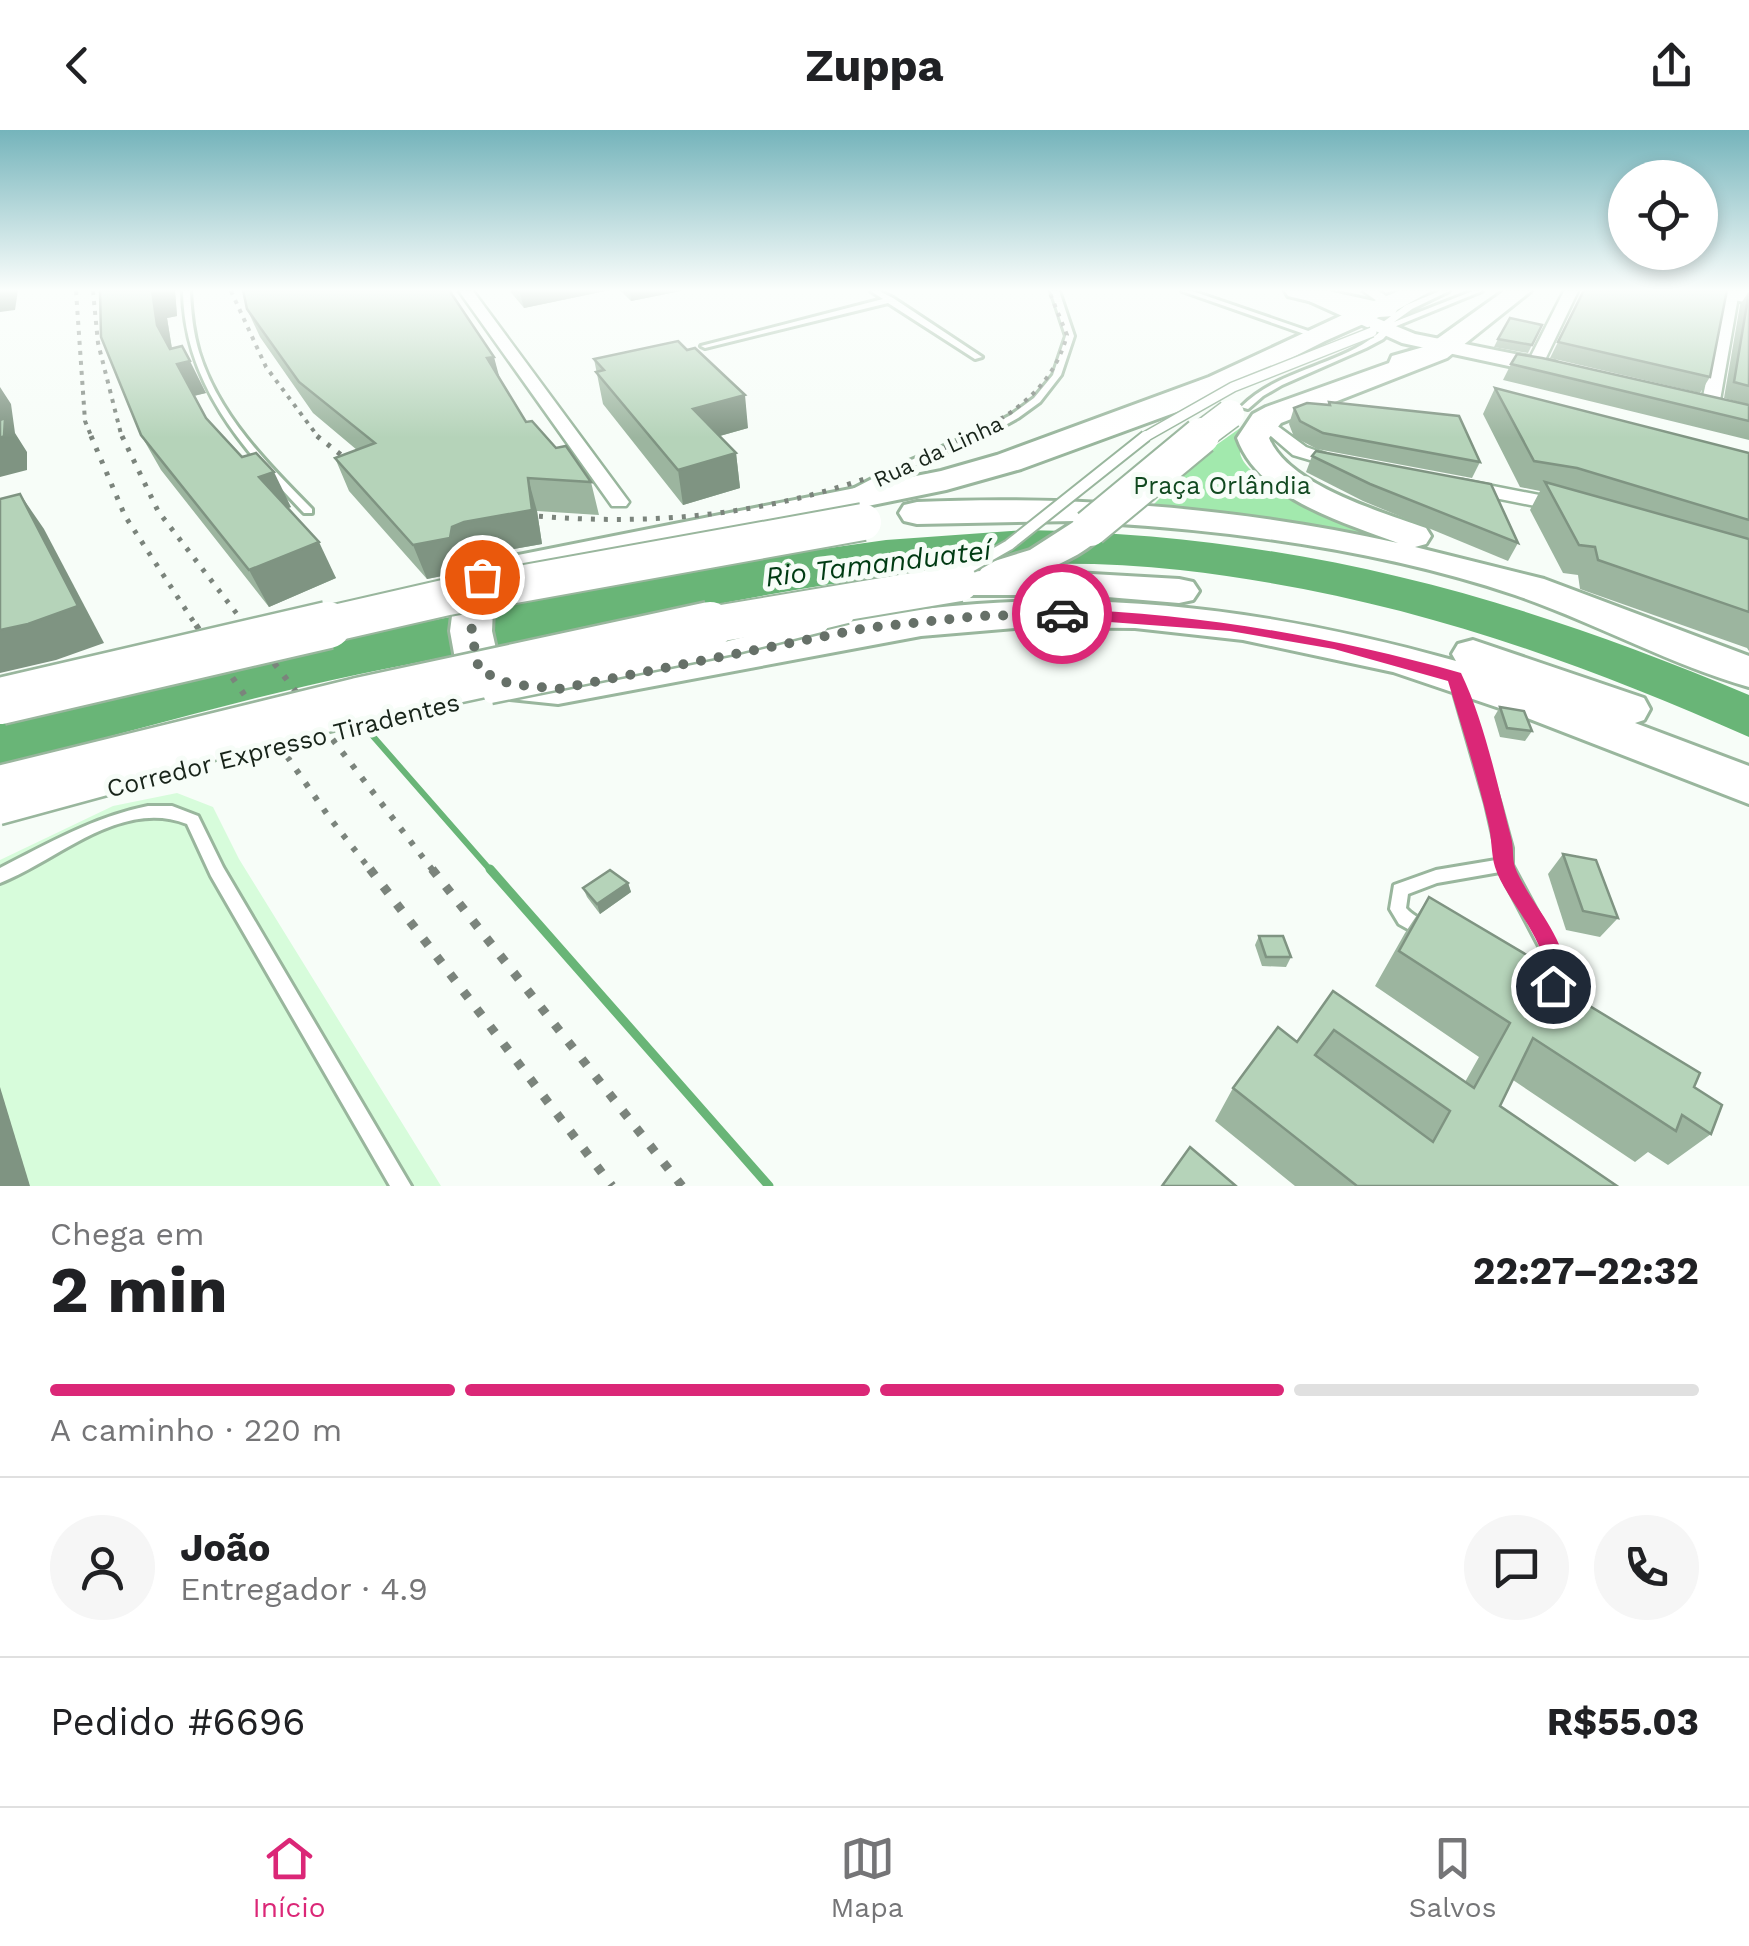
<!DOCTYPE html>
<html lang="pt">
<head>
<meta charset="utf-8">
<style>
  body { margin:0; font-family:"Work Sans",sans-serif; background:#f6f6f6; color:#202124; height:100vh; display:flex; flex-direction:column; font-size:38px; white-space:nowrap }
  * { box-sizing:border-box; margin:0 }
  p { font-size:32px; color:#757577 }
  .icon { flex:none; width:55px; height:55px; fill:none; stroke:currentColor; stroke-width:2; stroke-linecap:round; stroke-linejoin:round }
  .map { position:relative; height:1056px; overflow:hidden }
  .panel { display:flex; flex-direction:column; background:#fff; flex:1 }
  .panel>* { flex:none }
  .buttons { position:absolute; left:1608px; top:30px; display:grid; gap:20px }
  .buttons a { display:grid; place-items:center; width:110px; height:110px; border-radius:50%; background:#fff; box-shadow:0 5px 15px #0003; font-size:50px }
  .pin { position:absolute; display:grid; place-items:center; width:85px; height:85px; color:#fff; margin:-42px; border:5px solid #fff; border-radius:50%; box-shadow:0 2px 10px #0007 }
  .courier { position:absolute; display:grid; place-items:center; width:100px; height:100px; margin:-50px; border:8px solid #db2777; border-radius:50%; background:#fff; color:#222; box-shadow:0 2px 12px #0007 }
  .summary em { font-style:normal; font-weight:700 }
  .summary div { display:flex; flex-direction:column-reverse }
  .summary { display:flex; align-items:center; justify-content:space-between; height:170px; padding:0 50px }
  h1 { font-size:65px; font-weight:700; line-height:75px }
  .bar { display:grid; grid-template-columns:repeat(4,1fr); gap:15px 10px; align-content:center; height:120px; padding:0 50px }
  .bar i { height:12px; border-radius:8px; background:#e0e0e0 }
  .bar .current { background:#db2777 }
  .bar p { grid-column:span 4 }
  .line { display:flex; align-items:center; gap:25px; padding:0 50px; border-top:2px solid #e0e0e0 }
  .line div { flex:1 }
  .round { display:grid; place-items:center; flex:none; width:105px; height:105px; border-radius:52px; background:#f6f6f6 }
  header { display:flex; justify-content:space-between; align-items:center; height:130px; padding:0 50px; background:#fff; font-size:45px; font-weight:700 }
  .dock { display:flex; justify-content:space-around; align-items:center; height:140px; border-top:2px solid #e0e0e0; background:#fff; font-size:28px; color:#757577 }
  .dock a { display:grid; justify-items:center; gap:5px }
  .dock .current { color:#db2777 }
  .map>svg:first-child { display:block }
</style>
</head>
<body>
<header><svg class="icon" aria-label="back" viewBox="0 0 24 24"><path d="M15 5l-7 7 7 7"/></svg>Zuppa<svg class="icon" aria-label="share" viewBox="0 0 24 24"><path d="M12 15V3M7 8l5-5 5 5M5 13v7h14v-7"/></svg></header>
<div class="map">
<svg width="1749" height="1056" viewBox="0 0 1749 1056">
  <rect width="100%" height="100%" fill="#f7fdf8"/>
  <polygon fill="#d7fcdb" points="177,663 213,677 239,729 441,1056 0,1056 0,730 113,676"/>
  <path fill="#a2e9ad" d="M1243 296 1250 297C1245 305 1240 313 1240 322 1241 337 1271 357 1284 362L1283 365 1368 394 1360 411 1153 375 1205 323Z"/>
  <path fill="#69b577" d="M1024 400C1291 405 1504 462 1749 565V607C1559 523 1388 464 1180 440 986 418 796 458 607 496 507 516 405 533 306 556 203 580 102 609 0 636V591L309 514 752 429 886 410Z"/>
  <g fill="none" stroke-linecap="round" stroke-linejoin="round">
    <polyline stroke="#69b577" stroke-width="6" points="357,588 492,742"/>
    <polyline stroke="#69b577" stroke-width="9" points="490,739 769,1056"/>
    <defs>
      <g id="service">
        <path d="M183 161H190C191 182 193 202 199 222 218 284 267 334 312 379V383H304C243 319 184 254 183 161Z"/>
        <polygon points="871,161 879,161 893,168 982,227 975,229 888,173 705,218 701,216 883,169"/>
        <polygon points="1051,161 1059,161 1074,206 1061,245 1040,272 1018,288 991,303 902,341 853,367 845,367 845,363 895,337 984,299 1011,285 1034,268 1053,245 1066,206"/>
        <polygon points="1182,161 1192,161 1320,205 1313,207"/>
        <path d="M1440 161H1449L1412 179 1394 192 1473 161H1482L1394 197 1383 209 1366 218 1282 255 1263 266 1248 279 1241 277C1280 238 1341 236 1381 201L1378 197 1379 195 1406 175Z"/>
        <path d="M1456 545 1462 549 1500 674 1512 718V735L1555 815 1565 847 1559 862 1542 871 1536 869 1533 863C1537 856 1545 854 1547 847L1539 816 1500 742 1437 753 1408 764 1406 778C1413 787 1427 790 1432 801L1430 806 1424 808 1399 794 1390 779 1394 755 1436 740 1496 730V718L1486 674 1450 549Z"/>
        <path d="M148 676H172L198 686 223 737 411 1056H390L211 746 187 694C121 668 58 730 0 753V738C49 713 94 687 148 676Z"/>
      </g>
      <g id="minor">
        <polygon points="459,161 473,161 626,368 629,372 626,376 612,376"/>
        <polygon points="1363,161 1379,161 1396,173 1384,176"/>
        <polygon points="1564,161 1578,161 1543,234 1529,238 1527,234"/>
        <polygon points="1725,161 1739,161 1719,276 1710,281 1701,276"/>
        <polygon points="1264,286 1306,317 1354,334 1344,340 1293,325 1258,295 1255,291"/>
        <polygon points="1462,350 1565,370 1575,376 1565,382 1455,360 1455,352"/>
      </g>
      <g id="tertiary">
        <polygon points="1287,161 1311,161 1415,204 1555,232 1566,239 1555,246 1402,213"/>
        <polygon points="1707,161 1749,161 1749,173 1709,165"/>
      </g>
      <g id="trunk">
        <path d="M1285 161H1328L1374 171 1399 161H1431L1397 180 1394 186 1379 187 1325 211 1204 272 1021 339 946 360 505 450 494 459 492 501 499 532 517 540 558 544C697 522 836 484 977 474 1140 462 1300 487 1456 531L1452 524 1458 514 1473 510 1644 568 1650 579 1644 590 1635 593 1749 636V674L1517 584 1393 542 1243 510 1135 498 1027 497 921 506 558 574 510 569 464 550 457 540 450 501 456 456 478 433 941 341 997 325 1209 247 1351 181 1288 166Z"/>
        <path d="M1504 161H1531L1447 228 1281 293 1269 308C1288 355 1381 382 1426 398L1431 406 1426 414 1415 417 1544 449 1749 526V557C1669 534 1594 492 1515 465 1388 422 1239 401 1104 393L1108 398C1095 418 1063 434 1040 441L1179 449 1193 452 1199 461 1193 470 1179 473 1083 465H960L946 461 941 453 946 445 980 441 985 434 1030 420 1075 391 917 394 904 391 899 383 904 375 917 372C1080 365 1239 378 1398 413 1343 392 1259 369 1237 308L1253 284 1266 277 1389 233 1392 226 1427 216Z"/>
      </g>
    </defs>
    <use href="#service" stroke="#99b69d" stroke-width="6"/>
    <use href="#minor" stroke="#99b69d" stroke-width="5"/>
    <use href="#tertiary" stroke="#99b69d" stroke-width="6"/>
    <use href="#trunk" stroke="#99b69d" stroke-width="6"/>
    <use href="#service" fill="#fff" fill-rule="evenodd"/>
    <use href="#minor" fill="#fff" fill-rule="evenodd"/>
    <use href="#tertiary" fill="#fff" fill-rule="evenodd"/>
    <use href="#trunk" fill="#fff" fill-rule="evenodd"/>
    <g stroke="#7b847c" stroke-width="4" stroke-dasharray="4 6" stroke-linecap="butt">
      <polyline points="76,161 85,291 92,308"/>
      <polyline points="93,161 98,213 122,308"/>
      <polyline points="231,161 266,237 319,308"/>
      <path d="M965 308C1013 285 1053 258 1067 205L1049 161"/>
    </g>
    <g stroke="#7b847c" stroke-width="5" stroke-dasharray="4 9" stroke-linecap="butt">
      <polyline points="91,306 125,386 197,497"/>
      <polyline points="122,306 158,381 247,497"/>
      <polyline points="317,306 364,343"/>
      <path d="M513 384C683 401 815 379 970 306"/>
    </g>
    <g stroke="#7b847c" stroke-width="6" stroke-dasharray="5 11" stroke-linecap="butt">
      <polyline points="196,495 329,687 372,742"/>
      <polyline points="245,495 434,742"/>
    </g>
    <g stroke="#7b847c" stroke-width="9" stroke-dasharray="8 14" stroke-linecap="butt">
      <polyline points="370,739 612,1056"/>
      <polyline points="432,739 682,1056"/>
    </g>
    <defs>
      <polyline id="service-bridge-far2" points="1143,308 1233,257 1372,202"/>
      <g id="service-bridge-far1">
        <polyline points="955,446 1009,415 1146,306"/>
        <polyline points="811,497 848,488"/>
      </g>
      <g id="service-bridge">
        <polyline points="491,566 729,518 821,495"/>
        <polyline points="0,687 180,638"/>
      </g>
      <polyline id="trunk-bridge-far2" points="1198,308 1230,284"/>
      <g id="trunk-bridge-far1">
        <polyline points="1090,398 1201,306"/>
        <polyline points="317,497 448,467 863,392"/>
        <polyline points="698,497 960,453"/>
      </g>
      <g id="trunk-bridge">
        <polyline points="0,571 328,495"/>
        <polyline points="0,659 358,571 710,495"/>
      </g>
    </defs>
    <use href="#service-bridge-far2" stroke="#99b69d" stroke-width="12" stroke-linecap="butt"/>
    <use href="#service-bridge-far1" stroke="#99b69d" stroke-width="14" stroke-linecap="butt"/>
    <use href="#service-bridge" stroke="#99b69d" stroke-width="19" stroke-linecap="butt"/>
    <use href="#trunk-bridge-far2" stroke="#99b69d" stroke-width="31" stroke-linecap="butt"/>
    <use href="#trunk-bridge-far1" stroke="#99b69d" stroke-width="40" stroke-linecap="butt"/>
    <use href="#trunk-bridge" stroke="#99b69d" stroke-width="51" stroke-linecap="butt"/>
    <use href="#service-bridge-far2" stroke="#fff" stroke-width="9"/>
    <use href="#service-bridge-far1" stroke="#fff" stroke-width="10"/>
    <use href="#service-bridge" stroke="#fff" stroke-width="14"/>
    <use href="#trunk-bridge-far2" stroke="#fff" stroke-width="28"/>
    <use href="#trunk-bridge-far1" stroke="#fff" stroke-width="36"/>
    <use href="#trunk-bridge" stroke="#fff" stroke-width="46"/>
  </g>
  <g fill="#9cb59f">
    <polygon points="100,160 175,160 177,186 167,188 172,218 206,263 194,266 206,288 291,377 288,378 336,448 269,477 161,340 141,305"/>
    <polygon points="509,160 610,160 524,178"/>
    <polygon points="620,160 681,160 681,161 631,171"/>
    <polygon points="1584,160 1710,247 1700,263 1550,228"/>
    <polygon points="1749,161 1749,275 1724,268 1740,175"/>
    <polygon points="247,179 500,250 526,292 591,352 599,385 537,381 542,414 475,426 464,431 462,442 427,449 349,361 335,328 357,320 313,283 260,207"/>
    <polygon points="1542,195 1528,223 1494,217 1498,209"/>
    <polygon points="594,229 748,298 720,306 736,323 740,358 683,375 603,274"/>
    <polygon points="1511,234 1749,275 1749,310 1503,250"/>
    <polygon points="1495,258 1749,323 1749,521 1747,518 1580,459 1578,445 1563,443 1530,380 1540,361 1520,357 1483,284"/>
    <polygon points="1329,272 1480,332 1472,348 1317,319 1294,307 1289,294 1294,278 1328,274"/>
    <polygon points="1312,326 1518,413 1508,431 1363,371 1306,342"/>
    <polygon points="1500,577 1532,601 1525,611 1500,607 1494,587"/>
    <polygon points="1563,724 1618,788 1600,807 1566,800 1548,744"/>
    <polygon points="628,753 631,762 600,784 587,767 583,758"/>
    <polygon points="1429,767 1694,957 1711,1004 1668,1035 1648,1022 1635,1032 1513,950 1500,976 1617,1056 1295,1056 1215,991 1233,958 1297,912 1333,861 1465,952 1479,927 1375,856 1405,803"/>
    <polygon points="1259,806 1291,827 1286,837 1262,836 1255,815"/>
  </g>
  <g fill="#7f9482">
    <polygon points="0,160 18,160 15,180 0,182"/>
    <polygon points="152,160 175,160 177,186 167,188 173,226 157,195"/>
    <polygon points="519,160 610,160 524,178"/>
    <polygon points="630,160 681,160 681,161 631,171"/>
    <polygon points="494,227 502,257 487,228"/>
    <polygon points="190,231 206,263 193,266 177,234"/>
    <polygon points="0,257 11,274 15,303 27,322 27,340 0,347"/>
    <polygon points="745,265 748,298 698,312 693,279"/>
    <polygon points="736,323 740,358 683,375 678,340"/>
    <polygon points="274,342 291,377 277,382 259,347"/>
    <polygon points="528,348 537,381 542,414 475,426 464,431 462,442 427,449 413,415 452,397"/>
    <polygon points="20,364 44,399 104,513 56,530 0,543 0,500"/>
    <polygon points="319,412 336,448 269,477 249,440"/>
    <polygon points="628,753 631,762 600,784 597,774"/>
    <polygon points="0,957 30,1056 0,1056"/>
  </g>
  <g fill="#b5d3b9" stroke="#7f9482" stroke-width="2.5" fill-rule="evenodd">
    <polygon points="100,160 152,160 157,195 170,219 182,216 190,231 177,234 206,288 242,327 256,323 274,342 259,347 319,412 249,440 141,305 101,207"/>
    <polygon points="243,160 449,160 494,227 487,228 526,292 532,291 556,318 566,316 591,352 528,348 532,380 464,392 452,397 450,408 413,415 335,328 375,313 299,252 247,179"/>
    <polygon points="1584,160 1727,160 1710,247 1558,212"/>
    <polygon points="1749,162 1749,256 1734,252"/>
    <polygon points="1510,188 1542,195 1532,215 1498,209"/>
    <polygon points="678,211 687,220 695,218 745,265 693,279 736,323 678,340 596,242 604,240 594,229"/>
    <polygon points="1517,224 1542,228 1749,275 1749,291 1511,234"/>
    <polygon points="1495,258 1749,323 1749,390 1577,338 1534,331"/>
    <polygon points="1329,272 1459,286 1480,332 1323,303 1300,291 1294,278 1307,273 1330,275"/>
    <polygon points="5,288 4,306 0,308 0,290"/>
    <polygon points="1316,321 1491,354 1518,413 1370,354 1312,326"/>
    <polygon points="1545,352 1749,409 1749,482 1598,430 1595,417 1579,415"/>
    <polygon points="20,364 78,476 28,494 0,500 0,369"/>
    <polygon points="1500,577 1524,581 1532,601 1507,598"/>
    <polygon points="1563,724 1596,730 1618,788 1583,781"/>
    <polygon points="610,740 628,753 597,774 583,758"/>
    <path d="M1429 767 1547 837 1542 847 1700 943 1694 957 1722 975 1711 1004 1682 985 1676 1001 1533 908 1500 976 1617 1056H1357L1233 958 1278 897 1297 912 1333 861 1474 958 1510 893 1399 821ZM1334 900 1450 981 1433 1012 1315 925Z"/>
    <polygon points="1259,806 1283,806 1291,827 1266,827"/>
    <polygon points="1190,1017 1236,1056 1162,1056"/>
  </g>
  <linearGradient id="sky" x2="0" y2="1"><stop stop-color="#75b4bb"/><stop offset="0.52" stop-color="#fbfefc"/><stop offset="1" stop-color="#fbfefc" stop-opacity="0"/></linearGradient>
  <rect width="1749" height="308" fill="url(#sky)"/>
  <path fill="#db2777" d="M1062 479C1199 484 1329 506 1461 543 1485 593 1497 654 1511 707 1514 717 1512 728 1515 737 1530 777 1581 819 1561 864L1553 867 1545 864 1542 856C1557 817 1506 773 1495 737 1491 724 1492 707 1488 692 1477 645 1462 598 1448 551L1334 519 1230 501 1056 488 1054 484Z"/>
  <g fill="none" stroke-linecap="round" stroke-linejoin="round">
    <path stroke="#667068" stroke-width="10" stroke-dasharray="0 18" d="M482 447C463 471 473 511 479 540L510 554 558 559 866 498 979 486 1062 484"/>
  </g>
  <g text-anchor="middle" stroke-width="10" stroke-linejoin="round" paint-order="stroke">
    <g font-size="22" fill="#18241a" stroke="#f7fdf8">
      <text transform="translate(938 321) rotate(-25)" y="8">Rua da Linha</text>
    </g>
    <g font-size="25" fill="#114920" stroke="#f7fdf8">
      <text x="1222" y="364">Praça Orlândia</text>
    </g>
    <g font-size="25" fill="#18241a" stroke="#f7fdf8">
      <text transform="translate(283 615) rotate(-14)" y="9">Corredor Expresso Tiradentes</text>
    </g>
    <g font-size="28" font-style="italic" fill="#003b13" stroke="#f7fdf8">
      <text transform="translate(878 433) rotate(-7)" y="10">Rio Tamanduateí</text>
    </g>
  </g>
</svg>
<div class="buttons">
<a><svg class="icon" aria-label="locate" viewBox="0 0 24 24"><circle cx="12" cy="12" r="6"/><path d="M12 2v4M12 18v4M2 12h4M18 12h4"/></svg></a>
</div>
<div class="pin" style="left:482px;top:447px;background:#ea580c"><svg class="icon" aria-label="bag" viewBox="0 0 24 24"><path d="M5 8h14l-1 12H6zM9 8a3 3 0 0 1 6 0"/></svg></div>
<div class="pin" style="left:1553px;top:856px;background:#1f2937"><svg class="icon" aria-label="home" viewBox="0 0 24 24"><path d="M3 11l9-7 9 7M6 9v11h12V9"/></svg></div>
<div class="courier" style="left:1062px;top:484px"><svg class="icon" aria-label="car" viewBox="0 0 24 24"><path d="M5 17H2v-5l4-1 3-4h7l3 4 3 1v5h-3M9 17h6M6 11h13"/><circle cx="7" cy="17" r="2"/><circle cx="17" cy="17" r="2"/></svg></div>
</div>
<section class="panel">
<div class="summary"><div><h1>2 min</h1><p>Chega em</p></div><em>22:27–22:32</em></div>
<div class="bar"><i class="current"></i><i class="current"></i><i class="current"></i><i></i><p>A caminho · 220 m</p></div>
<div class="line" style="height:180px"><a class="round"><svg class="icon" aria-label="person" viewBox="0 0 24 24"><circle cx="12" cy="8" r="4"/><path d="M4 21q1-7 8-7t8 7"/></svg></a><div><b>João</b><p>Entregador · 4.9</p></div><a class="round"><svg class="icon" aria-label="chat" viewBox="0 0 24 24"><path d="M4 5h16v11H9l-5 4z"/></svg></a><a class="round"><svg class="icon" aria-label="phone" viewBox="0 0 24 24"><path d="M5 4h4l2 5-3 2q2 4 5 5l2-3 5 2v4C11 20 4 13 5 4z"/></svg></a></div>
<div class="line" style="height:130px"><div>Pedido #6696</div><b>R$55.03</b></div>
</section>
<nav class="dock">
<a class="current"><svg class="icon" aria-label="home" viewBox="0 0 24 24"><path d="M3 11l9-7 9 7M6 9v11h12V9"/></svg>Início</a>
<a><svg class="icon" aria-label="map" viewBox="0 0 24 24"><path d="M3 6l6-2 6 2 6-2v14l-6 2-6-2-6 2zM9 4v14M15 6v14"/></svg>Mapa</a>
<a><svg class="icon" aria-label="saved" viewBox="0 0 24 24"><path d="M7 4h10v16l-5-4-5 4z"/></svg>Salvos</a>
</nav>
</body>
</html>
